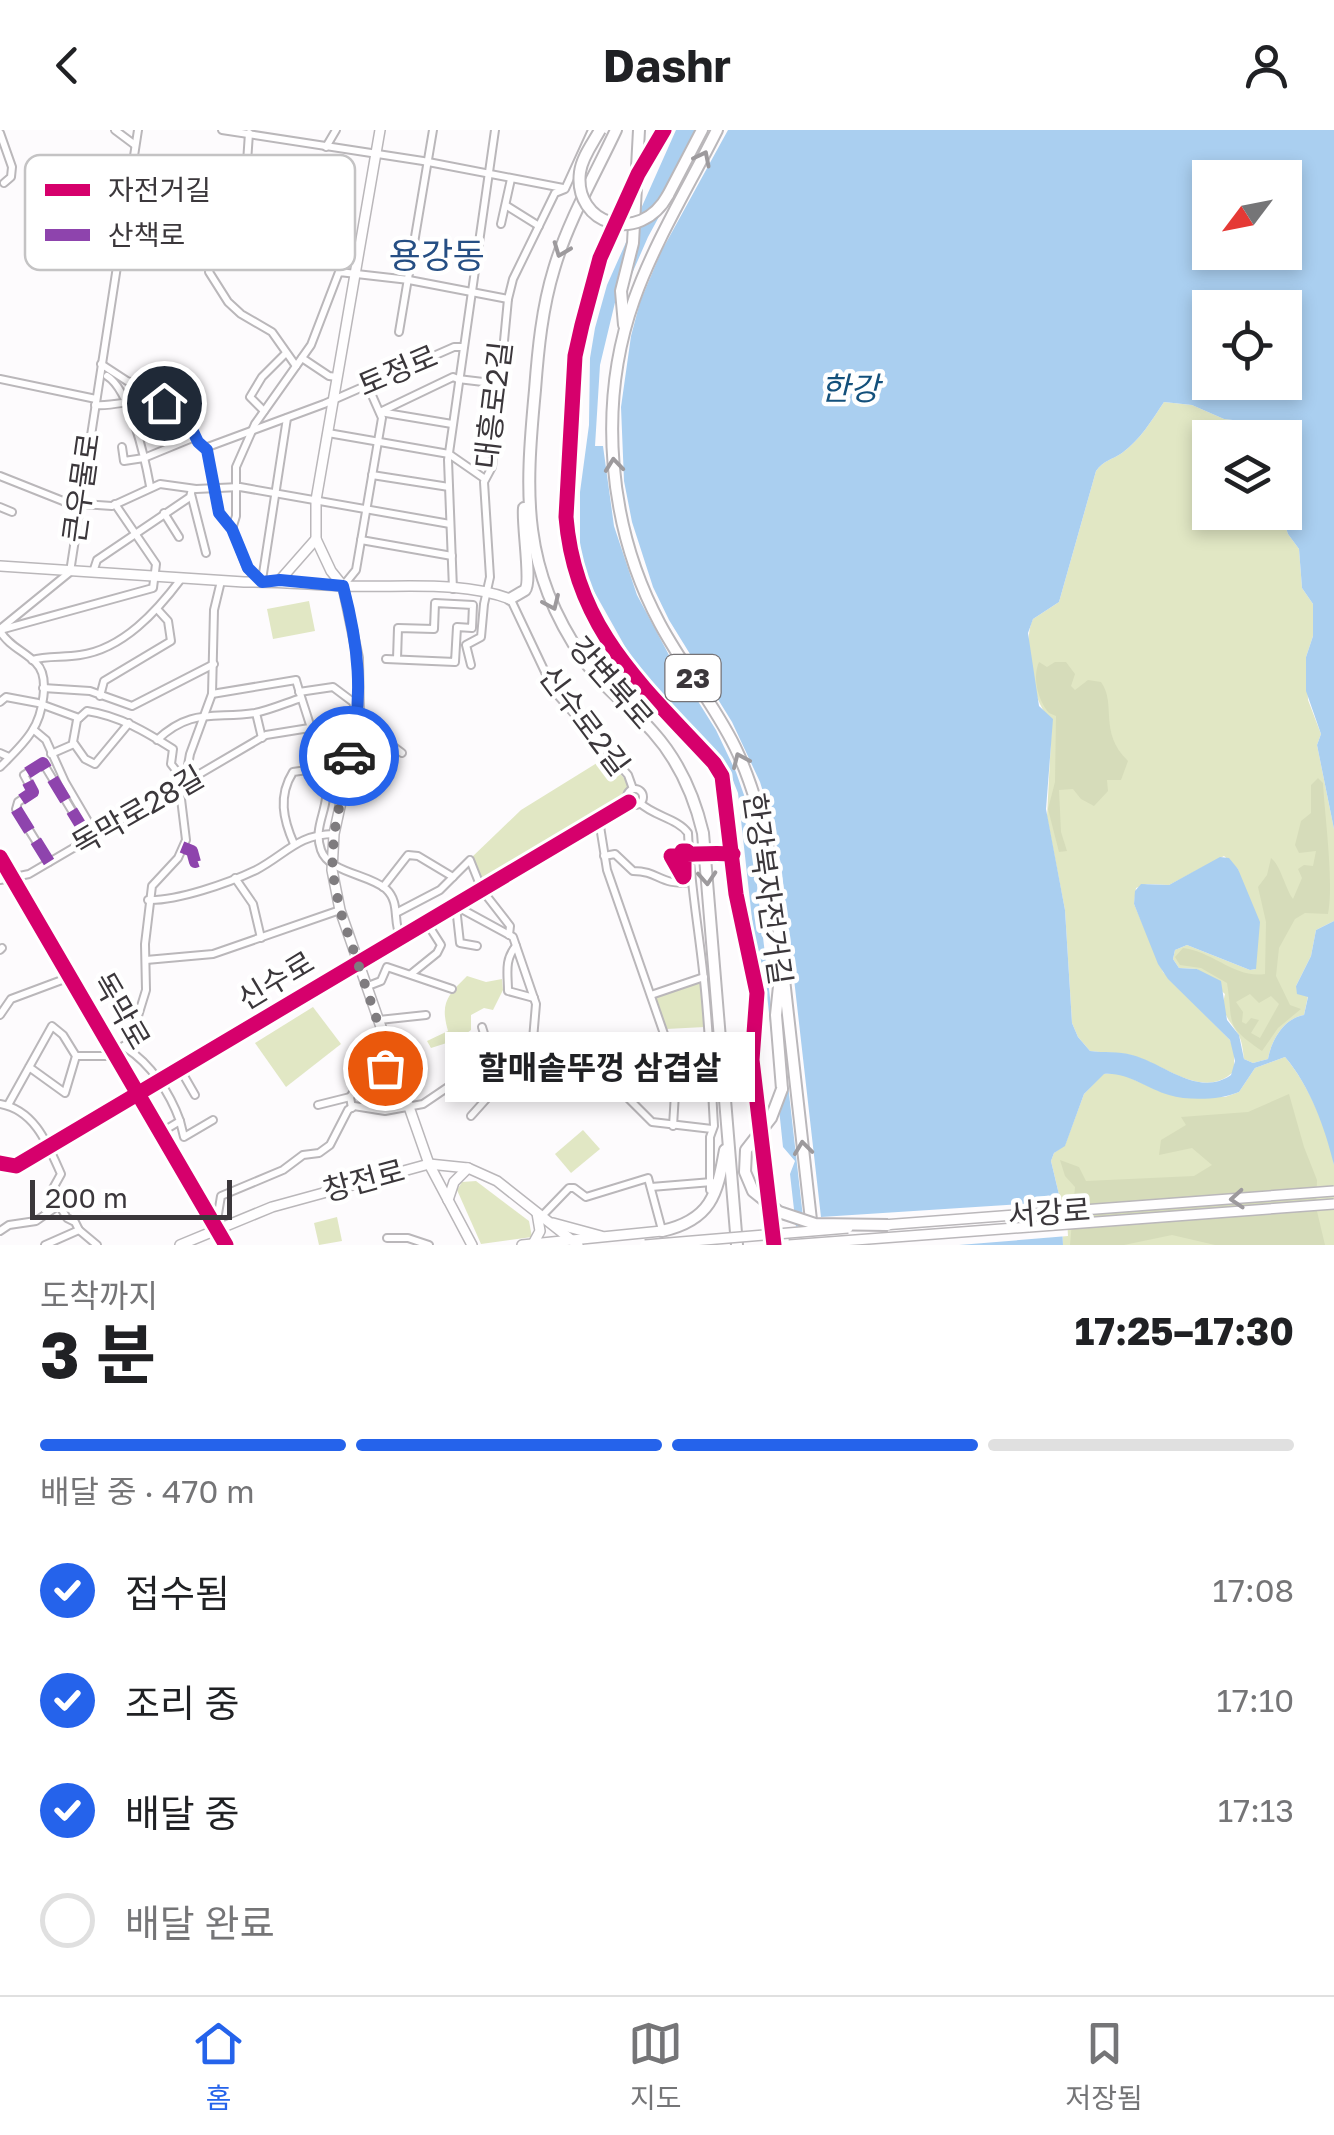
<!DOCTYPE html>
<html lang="ko">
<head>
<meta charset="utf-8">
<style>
  body { margin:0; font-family:"Golos Text","Noto Sans KR",sans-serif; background:#f6f6f6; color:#202124; height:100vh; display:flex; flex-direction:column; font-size:38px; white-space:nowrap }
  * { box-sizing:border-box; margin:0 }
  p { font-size:32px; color:#757577 }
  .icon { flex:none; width:55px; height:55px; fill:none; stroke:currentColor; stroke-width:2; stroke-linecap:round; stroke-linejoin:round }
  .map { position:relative; height:1115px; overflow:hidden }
  .details { display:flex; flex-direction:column; background:#fff; flex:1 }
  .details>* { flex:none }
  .needle { width:65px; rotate:238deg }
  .controls { position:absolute; left:1192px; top:30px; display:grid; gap:20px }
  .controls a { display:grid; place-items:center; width:110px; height:110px; border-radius:0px; background:#fff; box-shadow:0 5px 15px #0003; font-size:50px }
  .scale { position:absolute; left:30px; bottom:25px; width:202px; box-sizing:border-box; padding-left:10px; border:5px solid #3b373b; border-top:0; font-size:28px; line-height:35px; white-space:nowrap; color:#3b373b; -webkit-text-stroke:8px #fff; paint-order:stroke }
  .pin { position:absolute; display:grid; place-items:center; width:85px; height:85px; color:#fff; margin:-42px; border:5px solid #fff; border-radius:50%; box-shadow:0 2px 10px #0007 }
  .courier { position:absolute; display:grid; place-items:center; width:100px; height:100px; margin:-50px; border:8px solid #2563eb; border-radius:50%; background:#fff; color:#222; box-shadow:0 2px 12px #0007 }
  .bubble { position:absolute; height:70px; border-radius:0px; background:#fff; box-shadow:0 5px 15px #0003; font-size:32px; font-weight:700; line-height:70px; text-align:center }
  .headline em { font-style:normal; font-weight:700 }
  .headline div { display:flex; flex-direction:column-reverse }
  .headline { display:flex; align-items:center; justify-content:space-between; height:170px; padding:0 40px }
  h1 { font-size:65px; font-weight:700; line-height:75px }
  .bar { display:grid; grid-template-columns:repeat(4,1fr); gap:15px 10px; align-content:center; height:120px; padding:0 40px }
  .bar i { height:12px; border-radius:8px; background:#e0e0e0 }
  .bar .active { background:#2563eb }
  .bar p { grid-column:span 4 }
  ol { padding:0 40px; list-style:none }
  li { display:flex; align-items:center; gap:30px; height:110px }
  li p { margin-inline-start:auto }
  li .icon { padding:10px; border-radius:50%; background:#2563eb; color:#fff; stroke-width:4 }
  li:last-child { color:#757577 }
  li i { width:55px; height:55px; border:5px solid #e0e0e0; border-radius:50% }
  header { display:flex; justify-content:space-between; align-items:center; height:130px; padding:0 40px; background:#fff; font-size:45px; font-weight:700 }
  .menu { display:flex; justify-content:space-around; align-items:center; height:140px; border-top:2px solid #e0e0e0; background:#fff; font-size:28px; color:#757577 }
  .menu a { display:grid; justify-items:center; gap:5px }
  .menu .active { color:#2563eb }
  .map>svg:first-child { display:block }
</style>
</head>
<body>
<header><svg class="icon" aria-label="back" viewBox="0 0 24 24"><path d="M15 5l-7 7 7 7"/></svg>Dashr<svg class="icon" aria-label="person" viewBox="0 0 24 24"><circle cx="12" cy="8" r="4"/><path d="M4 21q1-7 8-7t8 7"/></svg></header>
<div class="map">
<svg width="1334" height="1115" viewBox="0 0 1334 1115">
  <rect width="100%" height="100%" fill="#fdfbfd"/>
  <g fill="#e1e7c4">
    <path d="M1164 272 1192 275 1224 289 1250 292 1263 307 1210 308V382L1281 383 1288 404 1299 419 1302 458 1313 474V506L1306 527 1308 570 1321 604 1317 615 1334 699V791L1316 800 1311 826 1296 856 1308 866 1304 885C1284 888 1271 911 1268 929L1253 933 1244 929C1243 921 1242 910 1238 904 1229 889 1220 883 1225 864L1197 839 1179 838 1173 829 1175 820 1187 815 1250 840 1256 839 1238 739 1224 726 1169 755 1147 754 1136 758 1134 774 1163 842 1230 910 1234 920V941C1203 972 1162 932 1130 925 1118 922 1103 923 1090 921L1078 907 1072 893 1065 780 1047 687 1052 590C1032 577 1022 510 1033 489L1059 472 1096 341C1104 330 1112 330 1122 323 1140 310 1152 290 1164 272Z"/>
    <polygon points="309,471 315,501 273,509 267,479"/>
    <polygon points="605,628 625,649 631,667 484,754 471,728 521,680"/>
    <path d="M467 846 486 852 502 849 503 860 493 880 484 878 471 885V900L459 909 431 918 427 911 448 901C440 873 447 866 467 846Z"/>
    <polygon points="702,851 705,897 666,899 655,867"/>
    <polygon points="313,877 341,914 286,957 255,913"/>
    <path d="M1285 927C1306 951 1330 1002 1334 1035 1334 1061 1334 1089 1334 1115H1063L1061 1073 1051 1031 1054 1023 1065 1015 1084 964 1103 944 1119 943 1164 963 1225 967 1239 962 1255 938Z"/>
    <polygon points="583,1000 600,1019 571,1043 555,1024"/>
    <polygon points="476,1051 529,1091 532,1107 481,1114 457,1060 462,1052"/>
    <polygon points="337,1087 342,1111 319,1115 314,1093"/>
  </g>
  <g fill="#d6dcba" fill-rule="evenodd">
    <path d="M1039 532 1047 537 1055 532H1066L1075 544 1071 556 1075 560 1088 550 1101 552C1117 574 1098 602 1128 631L1121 650H1107L1108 661 1094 676 1081 669 1073 659 1059 660 1061 702 1067 721 1059 722 1048 679 1055 652 1056 586 1049 583C1038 570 1032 548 1039 532Z"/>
    <path d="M1318 648 1323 653C1325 689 1334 752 1328 784L1305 783 1295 789 1279 818 1276 846 1290 875 1301 879 1278 898 1262 921C1223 894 1234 895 1227 853L1201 838 1180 835 1175 827 1183 818C1212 821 1236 849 1265 844L1266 792 1258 757 1267 745 1271 728C1281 736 1285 758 1293 769L1302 748 1298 739 1304 735 1313 736 1316 721 1299 723 1295 715 1301 691 1311 683V655ZM1250 864 1259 873 1271 866 1279 874 1260 908 1251 903 1259 890 1251 888 1246 894 1242 892 1243 882 1236 872Z"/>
    <polygon points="1289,964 1304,1017 1317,1050 1316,1077 1325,1115 1215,1115 1172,1105 1124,1115 1070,1115 1075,1057 1065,1046 1060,1030 1079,1037 1086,1051 1194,1046 1212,1035 1192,1018 1159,1025 1161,1010 1186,995 1181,987 1248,982"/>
  </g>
  <path fill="#aacff0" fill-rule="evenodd" d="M676 0H1334V699L1317 615 1321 604 1306 561V527L1313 506V474L1302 458 1299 419 1288 404 1281 383 1285 382V308L1263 307 1250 292 1224 289 1192 275 1164 272C1152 290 1140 310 1122 323 1112 330 1104 330 1096 341L1059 472 1033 489 1028 503 1039 576 1053 589 1046 679 1065 780 1072 893 1078 907 1090 921C1104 923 1119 921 1132 925 1164 933 1198 968 1231 945L1235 931 1230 910 1168 849 1158 834 1134 774 1135 761 1141 754 1169 755 1220 727 1229 728 1238 739 1260 792 1256 839 1250 840 1187 815 1175 820 1173 829 1179 838 1197 839 1221 851 1227 890 1239 905 1244 929 1253 933 1268 929C1271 911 1284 888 1304 885L1308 867 1297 864 1296 856 1311 826 1316 800 1334 791V1035C1325 998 1310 956 1285 927L1255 938 1239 962C1220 970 1189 971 1169 965 1147 959 1128 942 1104 944L1084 964 1065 1016 1054 1023 1051 1031 1061 1073 1063 1115H798L790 1044 795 1031 783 1017 765 845 754 807 738 663 730 643 641 545 591 456 580 420V362L589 295 590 228 595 198 607 155ZM1210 48H1285V122H1210ZM1210 178H1285V252H1210Z"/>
  <polygon fill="#fdfbfd" points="706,0 728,0 661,122 640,172 631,206 621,277 624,351 632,392 653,457 669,490 732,592 760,652 768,678 781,734 821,1087 1066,1071 1068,1106 959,1115 793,1115 791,1097 804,1096 780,884 772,885 755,738 745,691 752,688 736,642 716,600 669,525 637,465 614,396 603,316 595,316 600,235 618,160 624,162 648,107"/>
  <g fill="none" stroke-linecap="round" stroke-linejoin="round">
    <defs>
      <g id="minor">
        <polyline points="115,0 135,15"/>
        <polyline points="222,0 423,31 563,58"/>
        <polyline points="0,3 12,37 11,47 4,53"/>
        <polyline points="326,17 336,0"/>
        <polyline points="239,51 246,47 249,3"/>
        <polyline points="97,64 121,48 130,47 147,62 145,74"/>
        <polyline points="96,65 145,74 177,99 211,136 209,142 228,172 241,184 272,202 296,236"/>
        <polyline points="507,76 539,96"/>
        <polyline points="167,91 173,82"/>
        <polyline points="501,94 511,49"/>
        <polyline points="399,202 433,0"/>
        <polyline points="302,228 329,246 337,247"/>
        <polyline points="101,234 127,251 167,262 178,270 198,312 207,321 219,383 232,399 247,438 262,452"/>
        <path d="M107 246C130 260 145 329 150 356"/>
        <polyline points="0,249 96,269"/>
        <polyline points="458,249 500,254"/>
        <path d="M95 275C118 277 143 265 163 273L173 267"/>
        <polyline points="264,281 250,267 262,247 285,224"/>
        <polyline points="380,282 453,247 458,249"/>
        <polyline points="380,282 452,294"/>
        <polyline points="328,303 449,324 485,349"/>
        <polyline points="122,317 124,331 144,328 195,307"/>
        <polyline points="205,318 324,274 454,217 463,217"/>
        <polyline points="372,345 449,357"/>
        <polyline points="0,346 68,373 112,376 160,354 196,359 240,357 450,394"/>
        <polyline points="191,364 206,423"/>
        <polyline points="0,377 12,382"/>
        <polyline points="164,383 179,407"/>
        <polyline points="232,399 236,386 236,337 255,294 311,215 339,142 409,150 508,169"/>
        <polyline points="361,410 452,426"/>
        <polyline points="93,442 97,430 190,367 192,359"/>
        <polyline points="262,450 287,288"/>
        <polyline points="343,456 356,440 382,288 367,254"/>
        <polyline points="453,459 448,330 495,0"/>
        <polyline points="511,470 554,561 628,645 633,659"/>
        <polyline points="0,499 70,442 138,0"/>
        <polyline points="0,500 153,458 156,434 115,374"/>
        <path d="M0 501C9 516 24 521 36 533 51 547 42 586 32 601 24 614 11 626 0 637"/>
        <polyline points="386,529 455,532 457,497 472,498 473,475 435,473 434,499 398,498 397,529"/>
        <path d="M32 530C47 525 64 528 80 525 123 519 157 481 181 449"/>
        <polyline points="471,535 466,515 481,507 484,474 490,447 484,352 492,337 508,169 513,149 555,63 565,59 592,0"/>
        <polyline points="43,558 90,561 132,576 214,534"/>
        <path d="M212 564 296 550C303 576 329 645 326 668 324 686 314 700 321 720 329 743 369 744 386 759 401 773 392 792 401 808"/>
        <polyline points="100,566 104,551 171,511 168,491 158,480"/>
        <polyline points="0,572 6,567 38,573 79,588"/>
        <polyline points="256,583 262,608"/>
        <polyline points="359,591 402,623"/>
        <path d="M129 593 95 634 85 629 73 612 77 590 87 581C120 586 146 602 173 619L171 634 186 653"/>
        <polyline points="34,600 46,610 65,652 96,705"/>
        <path d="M157 610C191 578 213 589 255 583 270 580 286 573 301 568"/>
        <polyline points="0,623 9,627"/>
        <polyline points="51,624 74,614"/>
        <polyline points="185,652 190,624 212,564 214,480 221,451"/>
        <circle cx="635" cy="667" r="8"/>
        <polyline points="327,666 343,652"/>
        <path d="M640 673C654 686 678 689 688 703 690 750 698 795 703 841 709 893 711 944 714 996L710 1007V1060"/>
        <polyline points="599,690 607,740 671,924 676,947 673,996"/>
        <path d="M294 714C283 689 278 666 293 642L321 638"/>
        <path d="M604 726 615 724 633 741C660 741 659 756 691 752"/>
        <polyline points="49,732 16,679 18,672 33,662 24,645 43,633 89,709"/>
        <polyline points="235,748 253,774 261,808"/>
        <polyline points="0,750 29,744 266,605 359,590 353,572 333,557 299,562"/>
        <polyline points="383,757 408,725 418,726 453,747"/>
        <path d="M148 770C177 771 229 753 256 740 285 725 298 704 334 704"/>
        <polyline points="456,776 513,807 536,874 531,933"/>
        <polyline points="456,777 460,813 477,816"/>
        <polyline points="396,783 440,760 470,730 482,760 510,796 509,805"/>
        <path d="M516 816C504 830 508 844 508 861L534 868"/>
        <polyline points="0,820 2,818"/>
        <polyline points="146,830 213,824 340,780"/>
        <polyline points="411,844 437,823 441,815 427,793"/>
        <polyline points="368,856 381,851 387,837 452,859"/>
        <polyline points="651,865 704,847"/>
        <polyline points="0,885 11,869 70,847"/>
        <polyline points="379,890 426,885"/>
        <polyline points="482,897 494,936"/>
        <path d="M126 918C151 934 170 963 180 991L160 1003"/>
        <polyline points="113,922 130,912 146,860 145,814 152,756 178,728 186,710 181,669 176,659"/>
        <polyline points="76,926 115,926"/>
        <polyline points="180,939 195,965"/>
        <path d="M0 974C35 980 48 1015 61 1044L51 1062 59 1075"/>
        <polyline points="8,975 52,896 63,905 76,926 65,963 29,937"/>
        <polyline points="318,975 350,967"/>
        <path d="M352 978 350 967 355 960 353 943C365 934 379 941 392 935"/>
        <polyline points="471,986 497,957 504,934"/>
        <polyline points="180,991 184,1007 213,990"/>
        <polyline points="0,1033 16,1036 629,672"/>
        <polyline points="651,1057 712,1052"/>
        <polyline points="542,1086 569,1058 574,1058 586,1067 648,1048 662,1100"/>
        <polyline points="216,1096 221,1066 283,1040 303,1025 319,1023 330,1015 348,980 354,976 385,981 423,974 476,938 577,931 596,936 652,992 712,999"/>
        <polyline points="0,1101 9,1095 36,1091 59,1075 67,1088 75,1092 79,1100 97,1115"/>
        <polyline points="387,1108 408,1108 429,1115"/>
        <polyline points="45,1115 79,1100"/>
      </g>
      <g id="major">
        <polyline points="380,0 316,370 316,409 331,441 343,456 358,528 359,590 334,704 332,740 340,780 429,1034 472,1115"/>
        <path d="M0 436 244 452C279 451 312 455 346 456 399 458 461 450 510 469"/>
        <polyline points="280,450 316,409"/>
        <polyline points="0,727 226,1115"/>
        <polyline points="448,1070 454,1052 468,1038"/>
        <polyline points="553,1093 601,1106"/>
        <polyline points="533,1114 540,1101 537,1083"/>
        <polyline points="180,1115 272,1077 429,1034 468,1038 497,1051 578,1115"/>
        <polyline points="522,1115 662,1101"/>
      </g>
      <g id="highway">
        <path d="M616 0C595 45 568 91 554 139 542 178 538 220 535 260 525 366 521 438 584 530 603 558 631 577 653 602 679 631 694 665 703 703L737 1115"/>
        <path d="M717 0C689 56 655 111 634 170 597 274 608 397 660 494 683 537 714 574 735 617 753 654 763 693 771 733L812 1099"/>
        <polyline points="668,65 702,0"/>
        <polyline points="624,195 621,161 633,113 639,0"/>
        <path d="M510 469C511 468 524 461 525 460 532 452 522 394 524 378"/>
        <polyline points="779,856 776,885 782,959"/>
        <path d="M662 1101C711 1090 717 1065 725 1020"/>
      </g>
    </defs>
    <use href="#minor" stroke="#bab7ba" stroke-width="10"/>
    <use href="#major" stroke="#bab7ba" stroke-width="12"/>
    <use href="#highway" stroke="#bab7ba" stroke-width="14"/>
    <use href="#minor" stroke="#fffeff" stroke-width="6"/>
    <use href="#major" stroke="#fffeff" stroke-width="9"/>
    <use href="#highway" stroke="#fffeff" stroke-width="10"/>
    <defs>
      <g id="major-bridge">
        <polyline points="883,1095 1334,1061"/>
        <polyline points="645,1115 848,1098"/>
        <polyline points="789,1115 1334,1074"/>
      </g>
      <g id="highway-bridge">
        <path d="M600 0C593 13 582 27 580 42 573 95 640 116 668 65"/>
        <polyline points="782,959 771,988 746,1020 745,1042 753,1061 779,1082 815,1094 888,1095"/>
      </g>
    </defs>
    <use href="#major-bridge" stroke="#bab7ba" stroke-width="12" stroke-linecap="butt"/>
    <use href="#highway-bridge" stroke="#bab7ba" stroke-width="14" stroke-linecap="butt"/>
    <use href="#major-bridge" stroke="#fffeff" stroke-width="9"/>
    <use href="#highway-bridge" stroke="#fffeff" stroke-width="10"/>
    <g stroke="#8e44ad" stroke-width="12" stroke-dasharray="25 12" stroke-linecap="butt">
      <polyline points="182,717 192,721 195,732 201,730"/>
      <polyline points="49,732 16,679 18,672 33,662 24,645 43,633 89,709"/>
    </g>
    <defs>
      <g id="cycleway">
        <path d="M664 0 638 44 600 128 582 195 575 226 566 387C575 499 643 556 714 633L722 646 736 764 757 863 752 930 774 1115"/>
        <path d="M687 721H682L684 723V746L683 747 671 726 684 725V746H683L671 726 684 725V745L683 746 671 726C692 724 713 723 733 724"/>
        <polyline points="0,727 226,1115"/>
        <polyline points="0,1033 16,1036 629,672"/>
      </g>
    </defs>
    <use href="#cycleway" stroke="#fff" stroke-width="21"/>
    <use href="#cycleway" stroke="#d6006c" stroke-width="15"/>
  </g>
  <defs><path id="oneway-chevron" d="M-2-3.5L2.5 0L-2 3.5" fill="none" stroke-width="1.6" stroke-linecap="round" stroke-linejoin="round" transform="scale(2.5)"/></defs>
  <g stroke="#9d9a9d">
    <use href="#oneway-chevron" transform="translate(703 28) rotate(-63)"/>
    <use href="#oneway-chevron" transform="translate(561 120) rotate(111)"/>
    <use href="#oneway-chevron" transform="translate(614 335) rotate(-96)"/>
    <use href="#oneway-chevron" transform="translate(552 473) rotate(66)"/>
    <use href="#oneway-chevron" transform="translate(740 630) rotate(-114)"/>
    <use href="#oneway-chevron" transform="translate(707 748) rotate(86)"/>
    <use href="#oneway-chevron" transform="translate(803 1018) rotate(-97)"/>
    <use href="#oneway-chevron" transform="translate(1237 1069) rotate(176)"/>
  </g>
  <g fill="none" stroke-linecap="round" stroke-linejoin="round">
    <polyline stroke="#7f7c7f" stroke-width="10" stroke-dasharray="0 18" points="349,626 334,704 332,740 340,780 392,935 385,938"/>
    <path stroke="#2563eb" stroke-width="12" d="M164 273 173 267 178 270 198 312 207 320 219 383 232 399 248 438 262 452 280 450 343 456C358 513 365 568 349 626"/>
  </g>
  <g text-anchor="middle" stroke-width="9" stroke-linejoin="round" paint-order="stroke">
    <rect fill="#fff" stroke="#767376" stroke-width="2.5" x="665.5" y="525" width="55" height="46" rx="8"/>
    <g font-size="28" font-weight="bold" fill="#3b373b">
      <text x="693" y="558">23</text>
    </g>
    <g font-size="30" fill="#3b373b" stroke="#fff">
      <text transform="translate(398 241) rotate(-23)" y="10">토정로</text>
      <text transform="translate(494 275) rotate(-83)" y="10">대흥로2길</text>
      <text transform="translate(82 358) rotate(-82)" y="10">큰우물로</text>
      <text transform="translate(611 553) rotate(49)" y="10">강변북로</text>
      <text transform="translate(584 591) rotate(53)" y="10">신수로2길</text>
      <text transform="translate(138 681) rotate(-30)" y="10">독막로28길</text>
      <text transform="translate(767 759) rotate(82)" y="10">한강북자전거길</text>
      <text transform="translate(276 851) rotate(-31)" y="10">신수로</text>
      <text transform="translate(121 881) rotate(60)" y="10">독막로</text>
      <text transform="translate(364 1051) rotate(-15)" y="10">창전로</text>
      <text transform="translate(1049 1083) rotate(-4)" y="10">서강로</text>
    </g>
    <g font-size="32" font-style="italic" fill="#13507b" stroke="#fff">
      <text x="850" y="270">한강</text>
    </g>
    <g font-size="35" fill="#264f84" stroke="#fff">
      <text x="437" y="138">용강동</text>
    </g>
  </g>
  <rect x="25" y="25" width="330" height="115" rx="15" fill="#fff" stroke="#c4c3c4" stroke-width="2.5"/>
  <rect x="45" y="54" width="45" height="12" fill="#d6006c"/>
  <rect x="45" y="99" width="45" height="12" fill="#8e44ad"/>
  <g font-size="28" fill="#3b373b">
    <text x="108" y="70">자전거길</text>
    <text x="108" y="115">산책로</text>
  </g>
</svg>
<div class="controls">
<a><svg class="needle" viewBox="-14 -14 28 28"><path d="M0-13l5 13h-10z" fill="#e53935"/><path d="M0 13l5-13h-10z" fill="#757577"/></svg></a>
<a><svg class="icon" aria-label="locate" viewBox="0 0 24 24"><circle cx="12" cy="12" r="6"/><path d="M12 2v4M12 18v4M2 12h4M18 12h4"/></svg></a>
<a><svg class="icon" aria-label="layers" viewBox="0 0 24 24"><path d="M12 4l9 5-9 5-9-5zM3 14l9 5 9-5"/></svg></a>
</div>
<div class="scale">200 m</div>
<div class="pin" style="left:385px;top:938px;background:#ea580c"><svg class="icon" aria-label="bag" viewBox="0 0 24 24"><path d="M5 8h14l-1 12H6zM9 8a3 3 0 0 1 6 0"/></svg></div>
<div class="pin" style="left:164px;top:273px;background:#1f2937"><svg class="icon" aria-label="home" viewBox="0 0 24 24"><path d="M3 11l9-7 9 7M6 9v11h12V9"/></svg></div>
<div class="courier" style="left:349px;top:626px"><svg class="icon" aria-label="car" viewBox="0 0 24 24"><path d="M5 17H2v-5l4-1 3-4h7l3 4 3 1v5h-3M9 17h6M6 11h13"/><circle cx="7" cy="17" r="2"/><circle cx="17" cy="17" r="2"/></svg></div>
<div class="bubble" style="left:445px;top:902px;width:310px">할매솥뚜껑 삼겹살</div>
</div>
<section class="details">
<div class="headline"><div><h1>3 분</h1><p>도착까지</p></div><em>17:25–17:30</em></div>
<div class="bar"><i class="active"></i><i class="active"></i><i class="active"></i><i></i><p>배달 중 · 470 m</p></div>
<ol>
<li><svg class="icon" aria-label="check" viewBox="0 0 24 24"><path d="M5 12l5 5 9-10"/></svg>접수됨<p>17:08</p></li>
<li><svg class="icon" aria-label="check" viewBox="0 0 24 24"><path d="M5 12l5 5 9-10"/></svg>조리 중<p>17:10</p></li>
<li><svg class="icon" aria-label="check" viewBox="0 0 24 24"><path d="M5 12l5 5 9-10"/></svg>배달 중<p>17:13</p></li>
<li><i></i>배달 완료</li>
</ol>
</section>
<nav class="menu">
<a class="active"><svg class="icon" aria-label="home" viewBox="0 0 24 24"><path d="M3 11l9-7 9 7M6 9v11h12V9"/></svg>홈</a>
<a><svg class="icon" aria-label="map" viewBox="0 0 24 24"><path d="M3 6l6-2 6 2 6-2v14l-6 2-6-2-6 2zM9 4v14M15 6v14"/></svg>지도</a>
<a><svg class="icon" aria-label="saved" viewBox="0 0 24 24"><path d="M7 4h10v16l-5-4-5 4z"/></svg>저장됨</a>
</nav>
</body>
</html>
